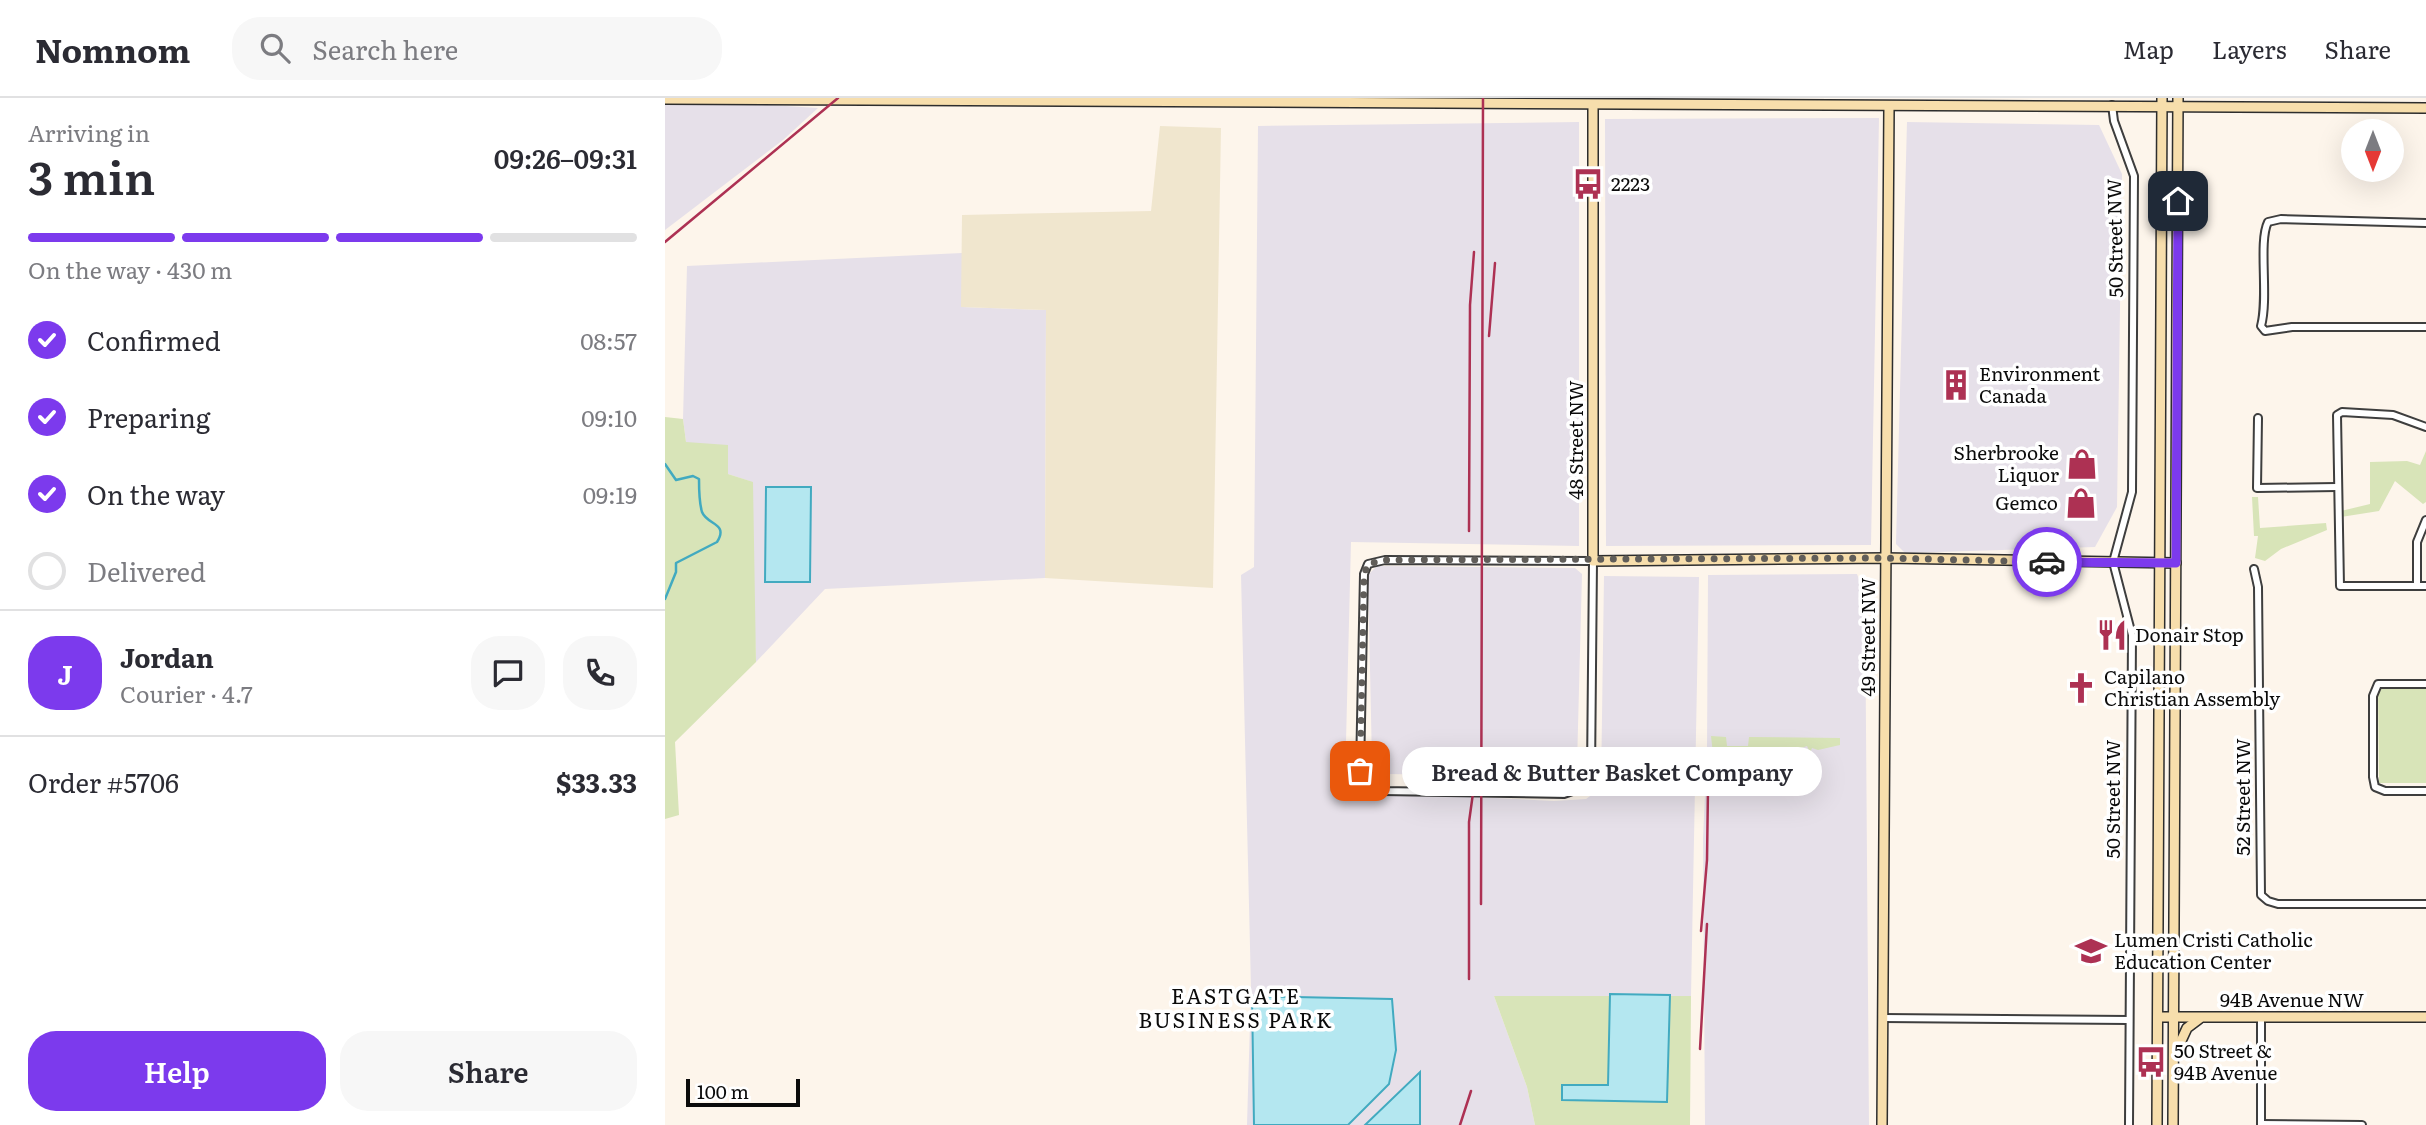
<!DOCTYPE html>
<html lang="en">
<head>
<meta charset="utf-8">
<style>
  body { margin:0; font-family:Literata,serif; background:#f7f7f7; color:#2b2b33; height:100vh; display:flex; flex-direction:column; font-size:26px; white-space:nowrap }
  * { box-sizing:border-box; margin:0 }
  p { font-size:23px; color:#7c7c81 }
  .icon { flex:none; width:38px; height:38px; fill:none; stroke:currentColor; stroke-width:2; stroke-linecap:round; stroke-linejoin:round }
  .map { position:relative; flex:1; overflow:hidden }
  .details { display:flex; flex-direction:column; background:#fff; width:665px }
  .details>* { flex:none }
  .needle { width:46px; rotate:180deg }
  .controls { position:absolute; left:1676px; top:21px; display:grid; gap:14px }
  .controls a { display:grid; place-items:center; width:63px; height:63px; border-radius:50%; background:#fff; box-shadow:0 7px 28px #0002; font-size:35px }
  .scale { position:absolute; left:21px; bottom:18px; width:114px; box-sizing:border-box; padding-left:7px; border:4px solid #0b0b0b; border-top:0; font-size:19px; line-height:24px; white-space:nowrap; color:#0b0b0b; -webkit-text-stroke:5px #fff; paint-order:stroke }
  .pin { position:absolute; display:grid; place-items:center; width:60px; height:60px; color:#fff; margin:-30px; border-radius:14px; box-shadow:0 4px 10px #0006 }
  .courier { position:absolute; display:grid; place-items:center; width:70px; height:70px; margin:-35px; border:5px solid #7c3aed; border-radius:50%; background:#fff; color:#222; box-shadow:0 2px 9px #0007 }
  .bubble { position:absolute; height:49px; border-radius:24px; background:#fff; box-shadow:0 7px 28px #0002; font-size:23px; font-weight:600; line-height:49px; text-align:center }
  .headline em { font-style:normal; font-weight:600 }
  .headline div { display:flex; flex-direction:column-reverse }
  .headline { display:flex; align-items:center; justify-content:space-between; height:119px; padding:0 28px }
  h1 { font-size:46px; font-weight:600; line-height:52px }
  .bar { display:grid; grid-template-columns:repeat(4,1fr); gap:10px 7px; align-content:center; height:84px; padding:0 28px }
  .bar i { height:9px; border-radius:5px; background:#e1e1e2 }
  .bar .active { background:#7c3aed }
  .bar p { grid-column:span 4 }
  .line { display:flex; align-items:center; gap:18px; padding:0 28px; border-top:2px solid #e1e1e2 }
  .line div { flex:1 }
  .round { display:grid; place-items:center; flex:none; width:74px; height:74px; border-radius:28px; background:#f7f7f7 }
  ol { padding:0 28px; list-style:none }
  li { display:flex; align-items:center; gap:21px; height:77px }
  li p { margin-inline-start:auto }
  li .icon { padding:7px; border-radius:50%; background:#7c3aed; color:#fff; stroke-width:4 }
  li:last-child { color:#7c7c81 }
  li i { width:38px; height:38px; border:4px solid #e1e1e2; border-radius:50% }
  .primary-button { display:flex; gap:14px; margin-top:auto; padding:14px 28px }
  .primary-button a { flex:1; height:80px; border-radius:28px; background:#7c3aed; color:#fff; font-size:28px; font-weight:600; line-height:80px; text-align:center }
  .primary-button a+a { background:#f7f7f7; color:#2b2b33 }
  header { display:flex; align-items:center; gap:42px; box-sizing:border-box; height:98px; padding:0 35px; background:#fff; border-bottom:2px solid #e1e1e2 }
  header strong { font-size:33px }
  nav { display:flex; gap:38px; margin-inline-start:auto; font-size:24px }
  .search { width:490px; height:63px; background:#f7f7f7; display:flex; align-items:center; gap:18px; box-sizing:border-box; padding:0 24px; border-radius:28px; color:#7c7c81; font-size:26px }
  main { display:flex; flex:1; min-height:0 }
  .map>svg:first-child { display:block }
</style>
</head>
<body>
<header>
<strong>Nomnom</strong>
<div class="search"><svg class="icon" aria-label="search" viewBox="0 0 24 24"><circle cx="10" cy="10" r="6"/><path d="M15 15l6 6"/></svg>Search here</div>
<nav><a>Map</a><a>Layers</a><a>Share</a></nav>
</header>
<main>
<section class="details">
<div class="headline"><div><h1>3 min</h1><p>Arriving in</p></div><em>09:26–09:31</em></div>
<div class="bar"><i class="active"></i><i class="active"></i><i class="active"></i><i></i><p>On the way · 430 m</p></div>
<ol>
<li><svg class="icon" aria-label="check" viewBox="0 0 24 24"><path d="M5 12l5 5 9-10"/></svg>Confirmed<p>08:57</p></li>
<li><svg class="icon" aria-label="check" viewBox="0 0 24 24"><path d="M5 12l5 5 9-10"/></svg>Preparing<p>09:10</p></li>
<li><svg class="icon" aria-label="check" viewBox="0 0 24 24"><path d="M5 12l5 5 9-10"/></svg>On the way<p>09:19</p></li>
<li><i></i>Delivered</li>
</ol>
<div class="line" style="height:126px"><b class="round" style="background:#7c3aed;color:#fff">J</b><div><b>Jordan</b><p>Courier · 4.7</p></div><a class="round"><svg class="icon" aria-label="chat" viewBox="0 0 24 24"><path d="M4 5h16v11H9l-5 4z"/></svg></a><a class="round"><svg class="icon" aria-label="phone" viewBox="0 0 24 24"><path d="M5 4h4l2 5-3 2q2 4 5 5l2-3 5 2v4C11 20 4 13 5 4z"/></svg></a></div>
<div class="line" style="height:91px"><div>Order #5706</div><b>$33.33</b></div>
<div class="primary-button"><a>Help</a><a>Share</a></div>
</section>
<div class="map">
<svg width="1761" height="1027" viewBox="0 0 1761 1027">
  <rect width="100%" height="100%" fill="#fdf5eb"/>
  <g fill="#e6e0e9">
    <polygon points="0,6 89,6 153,10 118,42 0,132"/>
    <polygon points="1214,20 1206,447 941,448 940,21"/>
    <polygon points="914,24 914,448 686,444 680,684 691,693 889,703 921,701 936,690 939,478 1034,479 1026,898 829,898 862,989 870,1027 582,1027 586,890 576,477 589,469 593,28"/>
    <polygon points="1242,24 1434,27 1457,76 1452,409 1430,449 1240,455 1231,446"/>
    <polygon points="297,155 297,209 381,212 380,480 160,491 91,564 84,383 63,376 21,344 18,321 22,168"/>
    <polygon points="712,468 910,470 917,476 912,667 891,679 723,676 707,664 703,477"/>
    <polygon points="1192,476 1200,497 1204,1027 1040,1027 1038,741 1042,652 1043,477"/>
  </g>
  <polygon fill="#f0e6ce" points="495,28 556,30 548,490 380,480 381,212 296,209 297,117 486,113"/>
  <g fill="#d8e4b8">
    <polygon points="0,319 18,321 21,344 63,347 63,376 88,384 91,564 10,644 14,717 0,721"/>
    <polygon points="1761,353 1761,404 1758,406 1730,383 1714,413 1676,419 1676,413 1705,406 1705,364 1742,363 1755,367"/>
    <polygon points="1587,399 1593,399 1595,430 1661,425 1662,432 1616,451 1600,463 1590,460 1593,438 1589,438"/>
    <polygon points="1761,589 1761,685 1714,685 1713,590"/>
    <polygon points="1046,638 1061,639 1062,648 1083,648 1084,639 1175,640 1175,647 1153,652 1147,650 1145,655 1142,648 1126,654 1122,649 1121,654 1108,656 1105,662 1085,659 1084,654 1078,654 1076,650 1069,650 1067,654 1067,651 1060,651 1059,657 1048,656"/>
    <polygon points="829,898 1026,898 1025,1027 870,1027 862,989"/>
  </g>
  <g fill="#b4e7f0" stroke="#42aac0" stroke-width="2">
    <polygon points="101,389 146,389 145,484 100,484"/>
    <polygon points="945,896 1005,897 1002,1004 897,1002 897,987 943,987"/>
    <polygon points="587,898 727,901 731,952 724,986 683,1027 589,1027"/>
    <polygon points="755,974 755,1027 700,1027"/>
  </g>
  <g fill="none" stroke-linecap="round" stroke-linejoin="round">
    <path stroke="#42aac0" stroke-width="2.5" d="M0 366 11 382 28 378 34 381C34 392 34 404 37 414 42 427 64 425 52 444L11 465V474L0 501"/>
    <defs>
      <g id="street">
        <polyline points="1447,7 1449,23 1469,78 1467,394 1448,464 1467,537 1464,1027"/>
        <path d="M1761 125 1616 121 1603 124C1593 144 1604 199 1596 228L1600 233 1627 229H1761"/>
        <polyline points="1593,320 1592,390 1672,389"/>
        <polyline points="1761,329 1728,317 1677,314 1672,317 1675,488 1761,488"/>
        <polygon points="720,462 928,463 926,676 916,690 899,696 717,693 701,689 695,673 699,476 703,466"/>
        <polyline points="1589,471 1593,489 1596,797 1603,803 1613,806 1761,806"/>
        <polyline points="1752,488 1752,444 1761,422"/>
        <polyline points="1761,586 1713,586 1708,598 1708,679 1710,689 1720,693 1761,693"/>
        <polyline points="1218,920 1464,922"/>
        <polyline points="1596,1026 1697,1027"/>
        <polyline points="1596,1027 1596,920"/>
      </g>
      <g id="secondary">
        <polyline points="0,1 1761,10"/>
        <polyline points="928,7 928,463 1220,460 1511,465"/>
        <polyline points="1493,919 1761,919"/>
        <polyline points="1511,954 1522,930 1534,921"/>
        <polyline points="1217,1027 1224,8"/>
        <polyline points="1492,1027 1497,0"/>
        <polyline points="1508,1027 1513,0"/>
      </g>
    </defs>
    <use href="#street" stroke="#3e3e3e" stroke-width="10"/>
    <use href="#secondary" stroke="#2d2d2d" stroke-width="12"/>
    <use href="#street" stroke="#fff" stroke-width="6"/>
    <use href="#secondary" stroke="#f7deac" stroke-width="9"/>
    <g stroke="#ad3153" stroke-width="2.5">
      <polyline points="0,144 173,0"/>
      <polyline points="824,238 830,165"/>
      <polyline points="804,433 805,207 809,154"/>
      <polyline points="816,806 818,0"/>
      <polyline points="1036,833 1042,762 1043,690"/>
      <polyline points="804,881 804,724 809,688"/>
      <polyline points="1035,951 1042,826"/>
      <polyline points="795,1027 806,993"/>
    </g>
  </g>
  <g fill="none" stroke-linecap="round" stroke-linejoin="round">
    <polyline stroke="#605d59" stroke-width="7" stroke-dasharray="0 12.6" points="695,673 699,476 703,466 720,462 1220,460 1382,464"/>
    <polyline stroke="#7c3aed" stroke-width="9" points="1382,464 1511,465 1513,103"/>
  </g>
  <defs>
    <symbol id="bus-bare" viewBox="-9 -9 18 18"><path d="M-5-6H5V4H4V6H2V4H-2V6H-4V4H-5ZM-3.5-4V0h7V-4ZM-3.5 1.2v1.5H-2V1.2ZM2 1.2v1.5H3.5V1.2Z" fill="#ad3153" stroke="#fff" stroke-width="2.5" paint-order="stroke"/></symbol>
    <symbol id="building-bare" viewBox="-9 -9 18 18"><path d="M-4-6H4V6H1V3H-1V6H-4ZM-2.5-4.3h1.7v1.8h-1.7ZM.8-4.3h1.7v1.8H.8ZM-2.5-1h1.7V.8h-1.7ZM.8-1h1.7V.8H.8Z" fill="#ad3153" stroke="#fff" stroke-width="2.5" paint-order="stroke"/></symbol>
    <symbol id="shop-bare" viewBox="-9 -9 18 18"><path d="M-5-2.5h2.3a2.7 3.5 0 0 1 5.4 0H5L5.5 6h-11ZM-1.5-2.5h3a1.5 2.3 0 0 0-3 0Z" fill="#ad3153" stroke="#fff" stroke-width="2.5" paint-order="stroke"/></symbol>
    <symbol id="restaurant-bare" viewBox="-9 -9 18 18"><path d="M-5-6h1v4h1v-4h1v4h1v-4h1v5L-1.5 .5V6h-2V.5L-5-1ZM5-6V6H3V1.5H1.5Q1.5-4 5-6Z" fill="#ad3153" stroke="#fff" stroke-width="2.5" paint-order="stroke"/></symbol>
    <symbol id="church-bare" viewBox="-9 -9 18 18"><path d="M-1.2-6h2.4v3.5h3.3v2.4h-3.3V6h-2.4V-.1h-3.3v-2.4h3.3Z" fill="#ad3153" stroke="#fff" stroke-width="2.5" paint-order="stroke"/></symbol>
    <symbol id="university-bare" viewBox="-9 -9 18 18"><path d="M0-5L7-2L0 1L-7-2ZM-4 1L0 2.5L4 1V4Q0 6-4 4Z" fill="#ad3153" stroke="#fff" stroke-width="2.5" paint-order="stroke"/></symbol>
  </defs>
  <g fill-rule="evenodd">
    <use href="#bus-bare" x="901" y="64" width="44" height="44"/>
    <use href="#building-bare" x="1269" y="265" width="44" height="44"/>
    <use href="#shop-bare" x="1395" y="344" width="44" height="44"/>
    <use href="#shop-bare" x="1394" y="383" width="44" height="44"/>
    <use href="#restaurant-bare" x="1425" y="515" width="44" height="44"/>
    <use href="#church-bare" x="1394" y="568" width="44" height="44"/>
    <use href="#university-bare" x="1404" y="831" width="44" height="44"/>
    <use href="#bus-bare" x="1464" y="942" width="44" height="44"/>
  </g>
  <g text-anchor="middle" stroke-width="7" stroke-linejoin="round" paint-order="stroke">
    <g font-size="19" fill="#0b0b0b" stroke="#fff" text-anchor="start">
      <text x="946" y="93">2223</text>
      <text x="1314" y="283">Environment<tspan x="1314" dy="22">Canada</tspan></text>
      <text x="1394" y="362" text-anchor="end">Sherbrooke<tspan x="1394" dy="22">Liquor</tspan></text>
      <text x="1393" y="412" text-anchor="end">Gemco</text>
      <text x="1470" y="544">Donair Stop</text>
      <text x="1439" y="586">Capilano<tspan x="1439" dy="22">Christian Assembly</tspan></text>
      <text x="1449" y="849">Lumen Cristi Catholic<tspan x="1449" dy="22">Education Center</tspan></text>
      <text x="1509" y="960">50 Street &amp;<tspan x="1509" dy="22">94B Avenue</tspan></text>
    </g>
    <g font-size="19" fill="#0b0b0b" stroke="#fff">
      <text transform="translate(1450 140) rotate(-91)" y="7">50 Street NW</text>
      <text transform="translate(911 342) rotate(-90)" y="7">48 Street NW</text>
      <text transform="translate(1203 539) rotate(-90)" y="7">49 Street NW</text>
      <text transform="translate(1578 699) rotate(-90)" y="7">52 Street NW</text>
      <text transform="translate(1448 701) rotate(-90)" y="7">50 Street NW</text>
      <text x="1627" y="909">94B Avenue NW</text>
    </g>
    <g font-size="21" letter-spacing="2" fill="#0b0b0b" stroke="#fff">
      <text x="571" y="906">EASTGATE<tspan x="571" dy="24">BUSINESS PARK</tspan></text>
    </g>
  </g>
</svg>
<div class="controls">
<a><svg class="needle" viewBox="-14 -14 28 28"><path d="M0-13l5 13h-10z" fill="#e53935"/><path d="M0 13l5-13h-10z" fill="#7c7c81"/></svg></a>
</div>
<div class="scale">100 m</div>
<div class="pin" style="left:695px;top:673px;background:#ea580c"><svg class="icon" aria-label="bag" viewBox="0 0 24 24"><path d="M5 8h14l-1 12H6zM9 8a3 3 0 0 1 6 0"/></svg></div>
<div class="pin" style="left:1513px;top:103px;background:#1f2937"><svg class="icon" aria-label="home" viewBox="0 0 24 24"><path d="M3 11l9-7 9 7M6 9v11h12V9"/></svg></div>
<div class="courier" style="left:1382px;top:464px"><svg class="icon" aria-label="car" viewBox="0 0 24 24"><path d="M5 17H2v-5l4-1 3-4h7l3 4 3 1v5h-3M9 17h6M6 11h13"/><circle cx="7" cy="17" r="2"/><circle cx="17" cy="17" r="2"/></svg></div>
<div class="bubble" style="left:737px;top:649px;width:420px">Bread &amp; Butter Basket Company</div>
</div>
</main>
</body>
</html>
